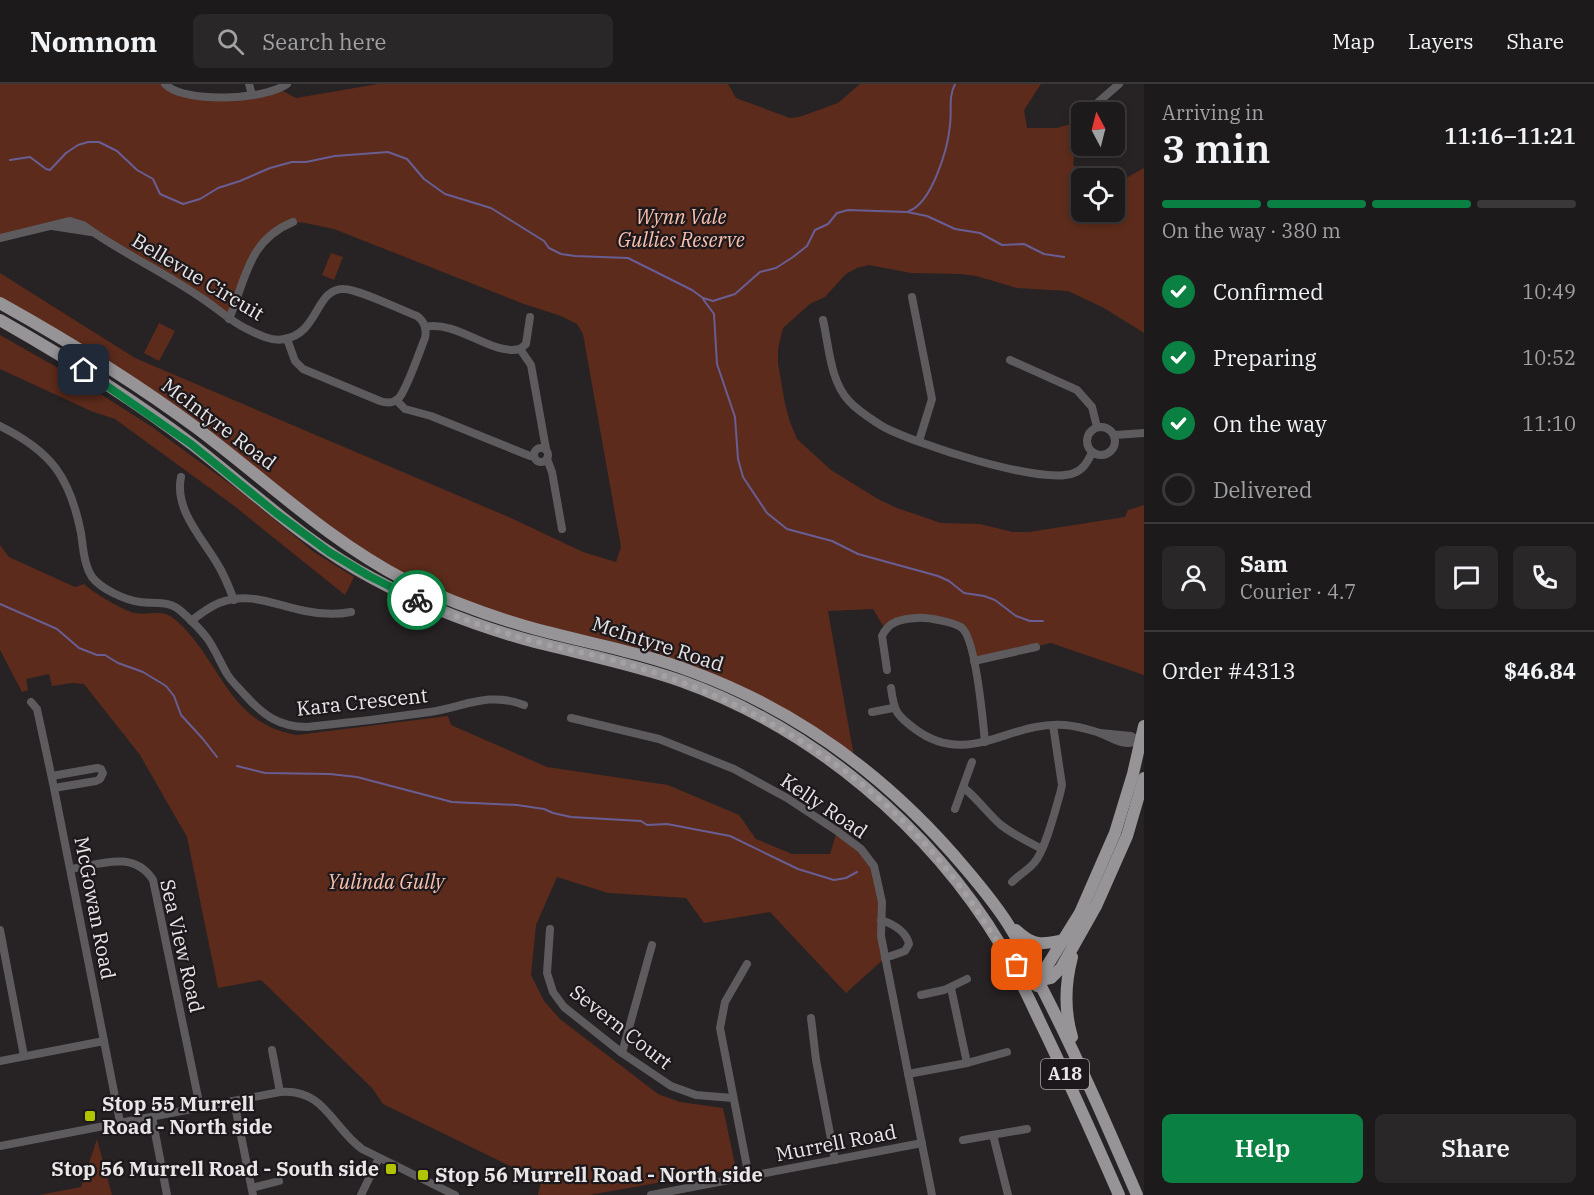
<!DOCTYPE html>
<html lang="en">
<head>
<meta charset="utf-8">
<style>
  body { margin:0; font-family:"IBM Plex Serif",serif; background:#2a2728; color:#f1f3f6; height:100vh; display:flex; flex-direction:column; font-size:22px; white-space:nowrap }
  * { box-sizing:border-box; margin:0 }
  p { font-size:20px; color:#a0a1a3 }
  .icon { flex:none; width:33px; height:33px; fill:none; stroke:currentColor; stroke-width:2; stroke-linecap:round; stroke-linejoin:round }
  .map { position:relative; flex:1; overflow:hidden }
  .details { display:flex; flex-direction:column; background:#1d1a1b; width:450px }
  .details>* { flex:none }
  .needle { width:39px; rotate:353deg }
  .controls { position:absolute; left:1071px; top:18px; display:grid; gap:12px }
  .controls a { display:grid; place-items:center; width:54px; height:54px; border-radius:9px; background:#1d1a1b; box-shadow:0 3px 9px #0003,0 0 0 2px #3b383a; font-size:30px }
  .pin { position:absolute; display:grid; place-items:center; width:51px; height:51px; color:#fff; margin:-26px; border-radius:12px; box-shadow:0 3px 9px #0006 }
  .courier { position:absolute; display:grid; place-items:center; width:60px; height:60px; margin:-30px; border:4px solid #0b8043; border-radius:50%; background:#fff; color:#222; box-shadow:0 2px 8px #0007 }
  .head em { font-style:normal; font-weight:600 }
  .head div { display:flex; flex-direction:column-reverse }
  .head { display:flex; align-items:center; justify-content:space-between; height:102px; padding:0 18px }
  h1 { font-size:39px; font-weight:600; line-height:45px }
  .bar { display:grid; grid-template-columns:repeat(4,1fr); gap:9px 6px; align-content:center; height:72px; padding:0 18px }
  .bar i { height:8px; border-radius:4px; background:#3b383a }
  .bar .current { background:#0b8043 }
  .bar p { grid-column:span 4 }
  .line { display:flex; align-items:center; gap:15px; padding:0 18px; border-top:2px solid #3b383a }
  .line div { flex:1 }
  .round { display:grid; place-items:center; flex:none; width:63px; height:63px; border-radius:9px; background:#2a2728 }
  ol { padding:0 18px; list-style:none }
  li { display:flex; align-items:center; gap:18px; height:66px }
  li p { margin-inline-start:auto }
  li .icon { padding:6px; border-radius:50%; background:#0b8043; color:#fff; stroke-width:4 }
  li:last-child { color:#a0a1a3 }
  li i { width:33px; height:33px; border:3px solid #3b383a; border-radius:50% }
  .cta { display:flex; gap:12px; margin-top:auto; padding:12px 18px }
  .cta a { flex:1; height:69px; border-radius:9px; background:#0b8043; color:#fff; font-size:24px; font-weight:600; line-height:69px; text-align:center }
  .cta a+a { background:#2a2728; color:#f1f3f6 }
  header { display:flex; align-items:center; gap:36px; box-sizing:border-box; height:84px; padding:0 30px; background:#1d1a1b; border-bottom:2px solid #3b383a }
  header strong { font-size:28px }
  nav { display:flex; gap:33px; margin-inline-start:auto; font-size:21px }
  .search { width:420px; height:54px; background:#2a2728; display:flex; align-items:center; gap:15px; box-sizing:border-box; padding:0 21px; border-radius:9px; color:#a0a1a3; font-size:22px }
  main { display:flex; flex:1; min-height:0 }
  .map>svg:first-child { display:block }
</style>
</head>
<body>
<header>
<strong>Nomnom</strong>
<div class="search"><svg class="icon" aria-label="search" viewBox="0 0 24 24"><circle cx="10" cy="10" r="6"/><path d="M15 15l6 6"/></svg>Search here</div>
<nav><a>Map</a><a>Layers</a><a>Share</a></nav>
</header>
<main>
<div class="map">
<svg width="1144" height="1111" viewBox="0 0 1144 1111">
  <rect width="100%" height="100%" fill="#272224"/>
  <g fill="#5c2b1b">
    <polygon points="0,0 165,0 166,2 213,13 279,5 296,14 378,0 728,0 736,14 790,34 799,33 838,19 860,0 1041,0 1024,26 1027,44 1057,44 1078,38 1073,81 1094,94 1082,94 1082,128 1114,128 1115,98 1119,98 1144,84 1144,249 1104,224 1068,207 1017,204 976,192 961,190 911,189 869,181 857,184 846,190 825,213 810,220 783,244 778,265 778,279 785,320 790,338 797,355 831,386 878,415 897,424 941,439 980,440 1013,448 1029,448 1125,433 1128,426 1144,421 1144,591 1051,559 974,577 970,558 956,541 905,535 885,545 873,525 828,527 855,678 722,600 527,542 382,483 201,348 0,219 0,189 135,274 511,434 583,468 616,478 621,463 583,250 577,240 561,232 524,220 334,145 305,139 293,138 256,167 229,235 94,149 51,142 0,154"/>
    <polygon points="331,169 343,173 334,196 322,191"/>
    <polygon points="159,239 175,247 159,277 144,269"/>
    <polygon points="0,251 74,293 152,343 237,405 314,468 354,493 345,511 233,421 115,335 91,327 0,285"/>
    <path d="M0 461 9 473 75 503 84 500C92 508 124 527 135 529 153 532 162 523 178 538 221 578 230 641 297 651L448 632 451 641 547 683 668 701 739 731 756 755 792 770H830L837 747 861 765 876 788 885 874 846 909 770 828 704 839 686 814 608 809 557 793 536 841 531 891 544 917 560 935 658 1010 680 1018 723 1024 736 1085 589 1111H538L543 1088 518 1086 383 1020 372 1004 261 896 218 904 187 753 140 671 84 600 72 599 52 602 49 590 26 595 28 606 22 608 0 566Z"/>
    <polygon points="97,1055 112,1111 39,1111 81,1103"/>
  </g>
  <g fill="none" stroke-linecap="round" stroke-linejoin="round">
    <g stroke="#695e94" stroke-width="2">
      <polyline points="10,76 30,73 46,85 50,86 66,69 78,61 88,58 99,58 117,67 137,86 153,95 160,110 183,120 200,115 218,104 240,97 270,84 292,78 306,78 335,72 388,68 407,75 424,95 445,110 491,124 544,157 549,164 561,170 575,172 628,174 692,206 703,214 713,217 735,210 760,188 776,184 793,173 807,162 815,146 828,140 837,129 848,126 907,128 927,132 955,145 980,149 1002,161 1024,160 1044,170 1064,173"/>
      <path d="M909 127C932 119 948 64 950 41 952 26 948 14 955 0"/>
      <polyline points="703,215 714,230 717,280 735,333 738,375 743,393 767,429 787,445 832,457 858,470 938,492 949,497 964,509 984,512 995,516 1016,532 1030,537 1043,537"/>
      <polyline points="0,520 57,545 79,564 97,571 105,571 118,579 143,588 166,602 174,612 181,631 203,655 217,673"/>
      <polyline points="237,682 265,689 330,690 357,693 452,718 517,721 544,725 553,729 571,733 641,737 647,741 667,740 730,752 798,785 834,796 846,794 857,788"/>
    </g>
    <g stroke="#5d5b5e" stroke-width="8">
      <path d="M165 0C184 20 265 16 287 0"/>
      <polyline points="249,0 252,11"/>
      <polyline points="1087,28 1119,0"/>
      <polyline points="1078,38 1082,34"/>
      <polyline points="52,142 91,148"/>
      <path d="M0 154 70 137 83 141C120 168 162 187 200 213 216 223 229 236 245 244 257 250 272 258 284 255 319 250 315 204 344 205 358 205 401 226 417 232 424 237 427 245 425 254 420 266 406 308 398 315 392 320 386 319 380 317L303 285 295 277 287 255"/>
      <polyline points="912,213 932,315 919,357"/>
      <path d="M229 235C246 195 248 156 293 138"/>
      <path d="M823 236C829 262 830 297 849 317 858 327 871 335 882 342 912 359 1043 402 1074 389 1084 385 1087 378 1092 369"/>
      <path d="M425 243C458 236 491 272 520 265L531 281 546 365"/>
      <polyline points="520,265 526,260 530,233"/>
      <polyline points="1010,276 1077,306 1092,323 1097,343"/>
      <polyline points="396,316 405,325 431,332 530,372 534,372"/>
      <path d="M0 342C51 367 70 393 81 449 83 463 84 481 92 493 101 505 125 516 140 518 156 520 169 516 182 528 191 536 200 545 207 554 215 565 220 578 227 590 232 598 239 604 245 611 263 631 279 643 307 643 348 639 389 634 430 628 464 623 488 607 524 621"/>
      <circle cx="1101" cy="357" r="14"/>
      <polyline points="1115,351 1144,349"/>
      <circle cx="541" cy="371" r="7"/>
      <polyline points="547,375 552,388 562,445"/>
      <path d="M181 393C174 426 203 455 218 481 225 492 229 504 234 516"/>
      <path d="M191 537C200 530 209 523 219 519 251 507 274 521 305 527 320 530 336 531 351 528"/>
      <polyline points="974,577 1036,563"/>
      <path d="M887 586 882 552C889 537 901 535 917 534 926 533 955 538 962 544 976 556 983 637 985 658"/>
      <path d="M891 604C894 627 896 631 915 645 969 685 1010 636 1065 641 1076 642 1087 645 1097 648 1113 654 1122 663 1140 657"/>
      <polyline points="31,618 37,625 54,704 120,1038"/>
      <polyline points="872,628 893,624"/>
      <polyline points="571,634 659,655 734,685 787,714 837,747 861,765 874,782 882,818 881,852 932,1111"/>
      <polyline points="1100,649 1131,652 1140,657"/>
      <polyline points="52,692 97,684 101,685 103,689 100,695 96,697 54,704"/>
      <path d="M964 704C978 715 988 730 1001 741 1014 751 1028 758 1042 765"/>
      <polyline points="955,725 972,678"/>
      <path d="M71 785C100 780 134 766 153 796L200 1023"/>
      <path d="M1012 798C1019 791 1028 786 1034 779 1045 767 1055 727 1060 710L1062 701 1053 641"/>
      <path d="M881 836C893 840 906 847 909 860L905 867 885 874"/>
      <polyline points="550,845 547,889 553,908 564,923 622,969 671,1002 696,1011 733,1014"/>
      <polyline points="0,846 24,972"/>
      <polyline points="747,880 725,918 720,944 749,1093"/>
      <polyline points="951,904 967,979"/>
      <polyline points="921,911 944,906 967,895"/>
      <polyline points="811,934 816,976 835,1076"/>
      <polyline points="272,966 280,1008"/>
      <polyline points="622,969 652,861"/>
      <polyline points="0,977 104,957"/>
      <polyline points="908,990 967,979 1007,968"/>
      <polyline points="234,1017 253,1111"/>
      <polyline points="152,1033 167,1111"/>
      <polyline points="993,1051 1008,1111"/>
      <polyline points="963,1056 1027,1045"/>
      <path d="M0 1062 280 1008C324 1004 332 1043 362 1065L455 1111"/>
      <polyline points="252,1104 279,1097"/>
      <polyline points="361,1111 379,1074"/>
      <polyline points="651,1111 922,1059"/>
    </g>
    <g stroke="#979498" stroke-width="12">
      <path d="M0 219C68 257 135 298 198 345 267 397 328 456 405 496 444 515 484 530 525 542 581 558 638 567 693 588 801 628 891 696 965 784 982 804 998 823 1011 845 1024 866 1034 890 1046 912 1079 977 1108 1044 1137 1111"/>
      <path d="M0 236C67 274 133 315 193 361 252 407 306 459 372 494 420 520 471 540 524 555 576 569 630 579 681 597 813 644 930 743 1002 863 1017 888 1029 915 1042 942 1069 998 1094 1054 1119 1111"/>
      <path d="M1016 846C1033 862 1041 861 1064 856"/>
      <path d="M1072 873C1065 900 1064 926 1072 953"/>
      <polyline points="1038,897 1051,894 1061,884 1096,822 1127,752 1144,694"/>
      <polyline points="1037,902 1042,890 1080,829 1115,749 1133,690 1144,642"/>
    </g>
  </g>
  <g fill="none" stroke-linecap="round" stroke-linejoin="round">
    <path stroke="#a5a1a3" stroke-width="6" stroke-dasharray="0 10.8" d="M417 516C457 534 498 548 541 559 572 567 603 572 633 582 715 606 791 645 858 697 899 729 936 769 967 812 984 834 997 862 1017 881"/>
    <polyline stroke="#0b8043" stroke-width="8" points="84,286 191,360 276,429 329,468 369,492 417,516"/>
  </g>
  <g fill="#b0c500" stroke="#1d181b" stroke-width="2">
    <rect x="84" y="1026" width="12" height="12" rx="3"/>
    <rect x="385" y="1079" width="12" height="12" rx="3"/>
    <rect x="417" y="1085" width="12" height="12" rx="3"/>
  </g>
  <g text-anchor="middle" stroke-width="4.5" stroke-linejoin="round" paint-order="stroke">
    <rect fill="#1d181b" stroke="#aca8aa" stroke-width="1.5" x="1041" y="975" width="48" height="30" rx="4.5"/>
    <g font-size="18" font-weight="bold" fill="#e9e6e7">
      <text x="1065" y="996">A18</text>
    </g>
    <g font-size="20" font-style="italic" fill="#f9c1af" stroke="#1d181b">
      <text x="681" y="140">Wynn Vale<tspan x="681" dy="23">Gullies Reserve</tspan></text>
      <text x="386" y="805">Yulinda Gully</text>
    </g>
    <g font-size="20" fill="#e9e6e7" stroke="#1d181b">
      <text transform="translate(198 193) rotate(31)" y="7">Bellevue Circuit</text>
      <text transform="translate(219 340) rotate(37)" y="7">McIntyre Road</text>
      <text transform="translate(658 560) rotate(18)" y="7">McIntyre Road</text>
      <text transform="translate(362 618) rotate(-6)" y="7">Kara Crescent</text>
      <text transform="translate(824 722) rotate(34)" y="7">Kelly Road</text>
      <text transform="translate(95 824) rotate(79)" y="7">McGowan Road</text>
      <text transform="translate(182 862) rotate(77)" y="7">Sea View Road</text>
      <text transform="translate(621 943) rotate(38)" y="7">Severn Court</text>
      <text transform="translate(836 1059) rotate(-11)" y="7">Murrell Road</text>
    </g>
    <g font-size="20" font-weight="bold" fill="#e9e6e7" stroke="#1d181b" text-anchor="start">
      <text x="102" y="1027">Stop 55 Murrell<tspan x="102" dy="23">Road - North side</tspan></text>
      <text x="379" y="1092" text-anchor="end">Stop 56 Murrell Road - South side</text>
      <text x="435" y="1098">Stop 56 Murrell Road - North side</text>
    </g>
  </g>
</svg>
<div class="controls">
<a><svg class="needle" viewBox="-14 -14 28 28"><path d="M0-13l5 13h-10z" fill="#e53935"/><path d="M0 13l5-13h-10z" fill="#a0a1a3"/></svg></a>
<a><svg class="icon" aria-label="locate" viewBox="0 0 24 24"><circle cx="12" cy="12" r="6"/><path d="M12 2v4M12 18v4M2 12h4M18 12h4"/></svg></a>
</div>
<div class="pin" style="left:1017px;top:881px;background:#ea580c"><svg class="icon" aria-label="bag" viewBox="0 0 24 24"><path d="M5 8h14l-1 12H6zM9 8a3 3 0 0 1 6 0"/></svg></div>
<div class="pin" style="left:84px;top:286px;background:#1f2937"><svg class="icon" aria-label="home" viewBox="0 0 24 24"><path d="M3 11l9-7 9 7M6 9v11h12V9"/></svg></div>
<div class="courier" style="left:417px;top:516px"><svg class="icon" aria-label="bike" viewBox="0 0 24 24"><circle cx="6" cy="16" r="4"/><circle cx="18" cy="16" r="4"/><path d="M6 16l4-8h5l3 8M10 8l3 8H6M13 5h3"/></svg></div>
</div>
<section class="details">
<div class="head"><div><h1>3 min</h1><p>Arriving in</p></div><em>11:16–11:21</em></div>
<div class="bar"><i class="current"></i><i class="current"></i><i class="current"></i><i></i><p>On the way · 380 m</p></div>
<ol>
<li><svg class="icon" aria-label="check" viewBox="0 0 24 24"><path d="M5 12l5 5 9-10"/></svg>Confirmed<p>10:49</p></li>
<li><svg class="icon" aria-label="check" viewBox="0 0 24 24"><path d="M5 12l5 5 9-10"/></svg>Preparing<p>10:52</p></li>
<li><svg class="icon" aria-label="check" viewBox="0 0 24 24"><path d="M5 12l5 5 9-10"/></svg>On the way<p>11:10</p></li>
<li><i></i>Delivered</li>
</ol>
<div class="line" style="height:108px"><a class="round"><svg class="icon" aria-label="person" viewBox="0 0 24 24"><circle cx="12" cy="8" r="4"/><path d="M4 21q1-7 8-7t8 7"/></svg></a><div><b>Sam</b><p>Courier · 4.7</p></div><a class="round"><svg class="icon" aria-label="chat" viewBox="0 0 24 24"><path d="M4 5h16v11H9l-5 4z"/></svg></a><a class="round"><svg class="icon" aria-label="phone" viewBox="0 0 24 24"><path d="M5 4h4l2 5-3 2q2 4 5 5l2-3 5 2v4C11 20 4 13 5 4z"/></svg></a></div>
<div class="line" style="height:78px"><div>Order #4313</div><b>$46.84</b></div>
<div class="cta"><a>Help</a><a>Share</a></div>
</section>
</main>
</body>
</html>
